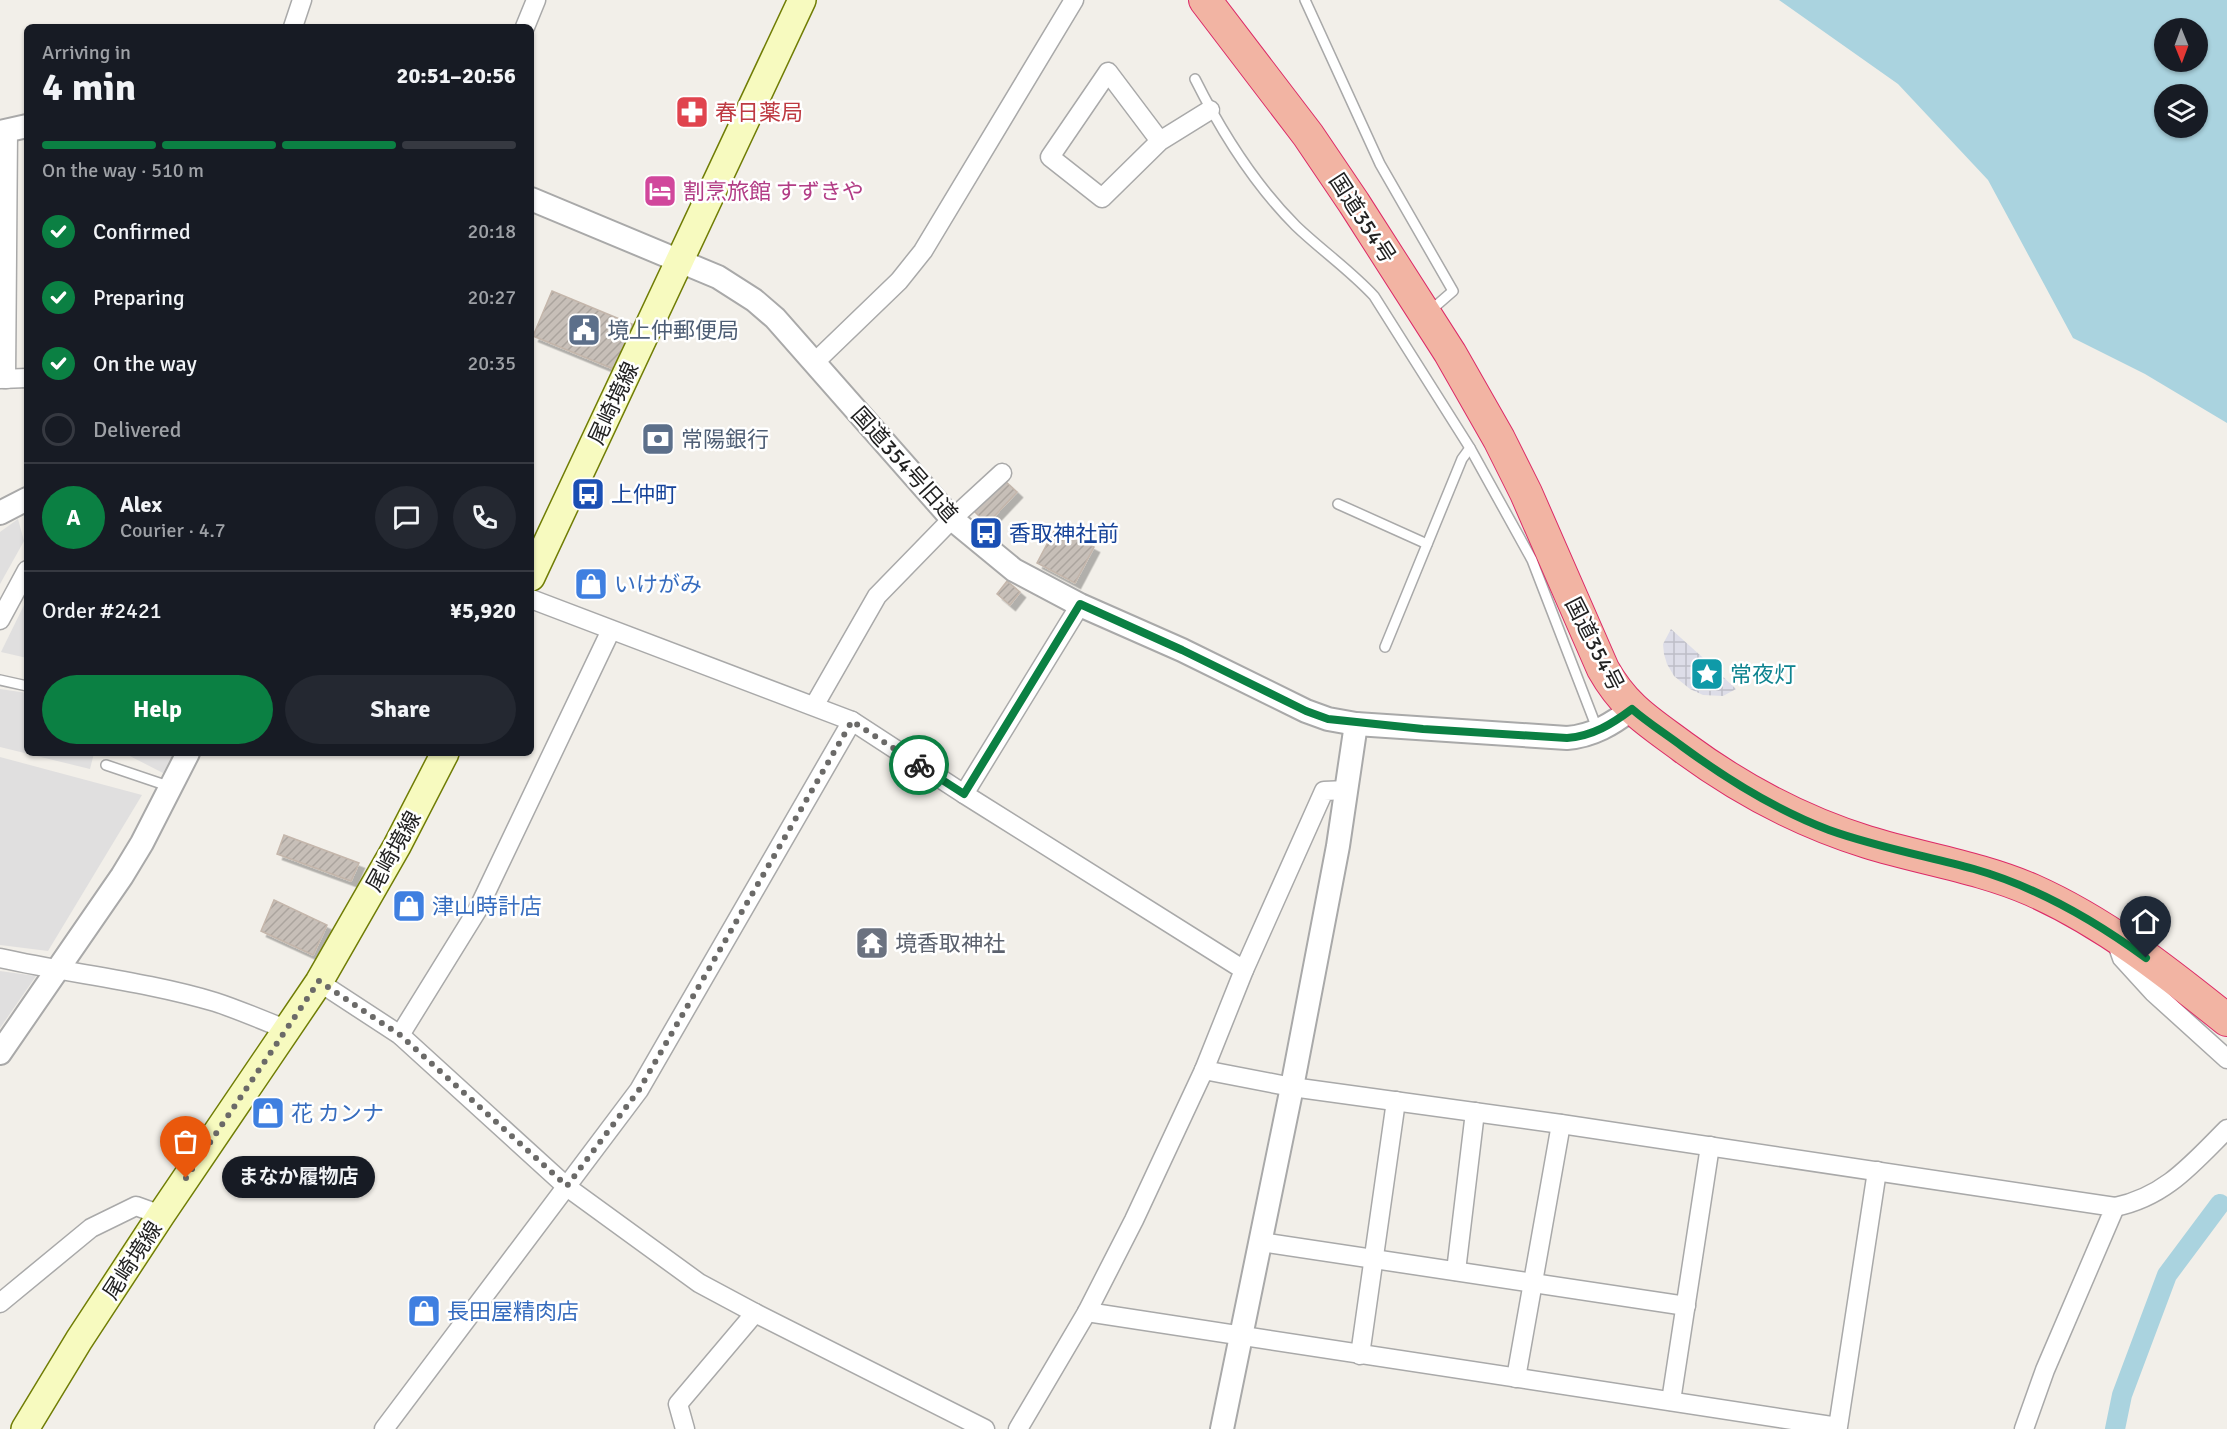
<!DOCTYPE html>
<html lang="en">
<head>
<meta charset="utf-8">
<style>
  body { margin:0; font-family:Signika,"Noto Sans JP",sans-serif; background:#242831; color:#f1f3f6; height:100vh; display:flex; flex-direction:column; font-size:22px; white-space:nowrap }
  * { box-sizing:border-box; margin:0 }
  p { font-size:20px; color:#9ea1a6 }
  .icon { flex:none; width:33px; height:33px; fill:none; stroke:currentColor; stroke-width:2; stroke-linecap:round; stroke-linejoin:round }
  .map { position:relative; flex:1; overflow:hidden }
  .details { position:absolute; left:24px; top:24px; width:510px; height:732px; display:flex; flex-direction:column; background:#171b24; border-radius:9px; box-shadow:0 2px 4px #0004 }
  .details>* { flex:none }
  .needle { width:39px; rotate:179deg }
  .fabs { position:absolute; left:2154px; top:18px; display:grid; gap:12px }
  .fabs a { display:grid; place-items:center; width:54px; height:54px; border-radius:50%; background:#171b24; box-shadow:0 2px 4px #0004; font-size:30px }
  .pin { position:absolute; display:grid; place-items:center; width:51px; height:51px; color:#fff; margin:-62px -26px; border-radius:50% 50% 50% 0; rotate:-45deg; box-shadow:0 0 6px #0007 }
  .pin .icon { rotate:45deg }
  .courier { position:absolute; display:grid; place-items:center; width:60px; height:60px; margin:-30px; border:4px solid #0b8043; border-radius:50%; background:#fff; color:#222; box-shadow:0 2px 8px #0007 }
  .bubble { position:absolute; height:42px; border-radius:21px; background:#171b24; box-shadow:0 2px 4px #0004; font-size:20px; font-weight:700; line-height:42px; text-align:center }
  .summary em { font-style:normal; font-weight:700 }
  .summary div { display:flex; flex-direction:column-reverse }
  .summary { display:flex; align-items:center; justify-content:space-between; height:102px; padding:0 18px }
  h1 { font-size:39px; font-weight:700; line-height:45px }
  .bar { display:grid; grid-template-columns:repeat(4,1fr); gap:9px 6px; align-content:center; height:72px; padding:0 18px }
  .bar i { height:8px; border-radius:4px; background:#363941 }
  .bar .on { background:#0b8043 }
  .bar p { grid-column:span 4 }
  .line { display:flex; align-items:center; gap:15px; padding:0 18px; border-top:2px solid #363941 }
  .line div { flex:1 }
  .round { display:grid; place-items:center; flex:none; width:63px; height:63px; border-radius:32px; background:#242831 }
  ol { padding:0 18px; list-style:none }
  li { display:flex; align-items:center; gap:18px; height:66px }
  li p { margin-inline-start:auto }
  li .icon { padding:6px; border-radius:50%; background:#0b8043; color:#fff; stroke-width:4 }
  li:last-child { color:#9ea1a6 }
  li i { width:33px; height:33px; border:3px solid #363941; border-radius:50% }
  .primary-button { display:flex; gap:12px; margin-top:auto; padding:12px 18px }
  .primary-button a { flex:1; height:69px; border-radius:36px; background:#0b8043; color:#fff; font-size:24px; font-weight:700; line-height:69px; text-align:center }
  .primary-button a+a { background:#242831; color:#f1f3f6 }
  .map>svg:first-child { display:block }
</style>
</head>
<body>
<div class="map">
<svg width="2227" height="1429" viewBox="0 0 2227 1429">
  <defs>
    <pattern id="plaza-grid" width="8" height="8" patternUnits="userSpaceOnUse" patternTransform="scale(1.5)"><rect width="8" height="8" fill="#dddde8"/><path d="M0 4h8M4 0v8" fill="none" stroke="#bdbdc7"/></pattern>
    <pattern id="building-hatch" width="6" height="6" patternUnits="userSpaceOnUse" patternTransform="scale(1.5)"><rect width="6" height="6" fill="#c7bfb8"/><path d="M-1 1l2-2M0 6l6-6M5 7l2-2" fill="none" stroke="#aba49e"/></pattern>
    <filter id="shadow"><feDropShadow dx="5.5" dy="5.5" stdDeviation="0" flood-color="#0004"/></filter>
  </defs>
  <rect width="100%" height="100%" fill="#f2efe9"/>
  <g fill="#e0dfdf">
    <polygon points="18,519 24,541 0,584 0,532"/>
    <polygon points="27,599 27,658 1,652"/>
    <polygon points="0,689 27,693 27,753 94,753 90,769 0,747"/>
    <polygon points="124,753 174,753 163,773"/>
    <polygon points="0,757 142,795 48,951 0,945"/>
    <polygon points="0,971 36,976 0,1028"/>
  </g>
  <polygon fill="url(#plaza-grid)" points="1671,629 1701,656 1736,689 1723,696 1703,695 1690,689 1674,676 1667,664 1664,654 1663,644"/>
  <path fill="#aad3df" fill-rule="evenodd" d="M1779 0H2227V423L2145 374 2073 338 1988 180 1898 84ZM2164 28H2198V62H2164ZM2164 94H2198V128H2164Z"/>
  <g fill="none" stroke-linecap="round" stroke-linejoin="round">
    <polyline stroke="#aad3df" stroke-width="20" points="2115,1429 2122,1395 2167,1275 2220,1204"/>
  </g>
  <g fill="url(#building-hatch)" stroke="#c4b6ab" stroke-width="1.5" filter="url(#shadow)">
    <polygon points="552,291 634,325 616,370 533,336"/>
    <polygon points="1004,480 1017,492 987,524 974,511"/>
    <polygon points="1056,527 1094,547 1075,583 1037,563"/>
    <polygon points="1007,581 1020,592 1010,605 997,594"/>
    <polygon points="284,835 359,863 351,881 277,854"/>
    <polygon points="274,900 327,925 313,955 261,931"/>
  </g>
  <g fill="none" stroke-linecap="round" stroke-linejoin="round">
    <defs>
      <g id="service">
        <polyline points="1305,0 1380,164 1453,291 1430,311"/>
        <path d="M1195 79C1221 131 1254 184 1296 226 1321 250 1350 270 1374 296L1470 448 1532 560 1598 731"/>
        <polyline points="1338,504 1427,544"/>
        <polyline points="1385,647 1462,459 1470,448"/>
        <polyline points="0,680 27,686"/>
        <polyline points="106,765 171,787"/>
      </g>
      <g id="minor">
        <polyline points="293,27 302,0"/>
        <polyline points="525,27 536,0"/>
        <polyline points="1160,141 1108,72 1050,157 1102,198 1160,141 1210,110"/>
        <polyline points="814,363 899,281 923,251 1074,0"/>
        <polyline points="0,379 27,378"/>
        <polyline points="6,379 8,130"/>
        <polyline points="531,599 852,721 964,794 1080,605"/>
        <polyline points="0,620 27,570"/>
        <polyline points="814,706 877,596 952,519 1002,473"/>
        <polyline points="964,794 1244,970"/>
        <polyline points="2116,941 2122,958 2153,992 2227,1059"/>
        <path d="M0 958C71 974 145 981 215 1002 240 1010 264 1021 288 1030"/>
        <polyline points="319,982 400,1035 567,1187 699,1283 755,1313 985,1429"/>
        <polyline points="400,1035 478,909 611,630"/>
        <polyline points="1204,1070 1244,970 1324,791 1347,790"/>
        <path d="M2115 1207C2165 1197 2192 1164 2227 1129"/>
        <polyline points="1261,1242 1686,1306"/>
        <polyline points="1456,1271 1475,1112"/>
        <polyline points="0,1303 91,1228 136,1206 161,1215"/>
        <polyline points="1087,1312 1838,1427 1877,1171"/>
        <polyline points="1360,1355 1396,1101"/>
        <polyline points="1516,1378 1561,1124"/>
        <polyline points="1671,1401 1710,1146"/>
        <polyline points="384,1429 639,1090 852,721"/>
        <polyline points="685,1429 678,1404 755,1313"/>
        <polyline points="1018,1429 1087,1312 1134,1220 1204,1070 1292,1087 1561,1124 2115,1207 2045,1370 2024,1429"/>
      </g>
      <g id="tertiary">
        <polyline points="0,132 27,126"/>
        <path d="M531 199 718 277 754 300 775 318 952 519 1014 570 1080 605 1182 650 1306 711 1328 719 1356 724 1567 738C1593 736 1612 724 1632 709"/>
        <polyline points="0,513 27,499"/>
        <polyline points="0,1053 122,876 142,843 188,753"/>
        <polyline points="1222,1429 1292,1087 1338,846 1356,724"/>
      </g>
      <g id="secondary">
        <polyline points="531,577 802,0"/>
        <polyline points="25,1429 79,1340 161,1215 319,982 397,846 445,753"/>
      </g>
      <path id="trunk" d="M1205 0 1308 135 1354 203 1450 353 1499 439 1526 493 1603 669C1625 708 1648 721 1683 747 1740 789 1799 821 1867 842 1922 859 1979 867 2032 890 2104 922 2166 971 2227 1020"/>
    </defs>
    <use href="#service" stroke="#a9a9a9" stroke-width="12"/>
    <use href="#minor" stroke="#a9a9a9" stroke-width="21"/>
    <use href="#tertiary" stroke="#a9a9a9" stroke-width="26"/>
    <use href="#secondary" stroke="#707d05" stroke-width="30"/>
    <use href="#trunk" stroke="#dc2a67" stroke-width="34"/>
    <use href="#service" stroke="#fff" stroke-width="9"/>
    <use href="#minor" stroke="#fff" stroke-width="18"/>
    <use href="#tertiary" stroke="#fff" stroke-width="22"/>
    <use href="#secondary" stroke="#f7fabf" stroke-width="27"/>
    <use href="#trunk" stroke="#f2b4a3" stroke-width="32"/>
  </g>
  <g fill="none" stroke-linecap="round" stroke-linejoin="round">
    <polyline stroke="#6b6a68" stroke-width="6" stroke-dasharray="0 10.8" points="186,1178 319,981 400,1035 567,1186 639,1090 852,721 919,765"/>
    <path stroke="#0b8043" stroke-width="8" d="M919 765 964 794 1080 604 1182 650 1306 711 1328 719 1423 729 1567 738C1593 736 1612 724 1632 709 1648 723 1666 734 1683 747 1728 780 1776 810 1829 830 1876 847 1926 856 1974 869 2037 887 2094 920 2146 958"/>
  </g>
  <defs>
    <symbol id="pharmacy-square" viewBox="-11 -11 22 22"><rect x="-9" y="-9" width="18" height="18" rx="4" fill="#e0444e" stroke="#fff"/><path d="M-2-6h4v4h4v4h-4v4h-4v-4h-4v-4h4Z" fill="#fff"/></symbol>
    <symbol id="hotel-square" viewBox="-11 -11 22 22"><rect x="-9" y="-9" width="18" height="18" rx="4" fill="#d1479c" stroke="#fff"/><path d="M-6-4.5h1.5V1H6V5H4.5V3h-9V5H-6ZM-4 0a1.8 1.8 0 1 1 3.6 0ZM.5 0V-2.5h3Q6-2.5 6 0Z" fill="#fff"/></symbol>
    <symbol id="civic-square" viewBox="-11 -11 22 22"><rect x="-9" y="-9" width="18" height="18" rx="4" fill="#5c6f8a" stroke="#fff"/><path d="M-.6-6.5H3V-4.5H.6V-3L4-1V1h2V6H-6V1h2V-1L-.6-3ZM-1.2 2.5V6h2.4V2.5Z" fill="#fff"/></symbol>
    <symbol id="bank-square" viewBox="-11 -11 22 22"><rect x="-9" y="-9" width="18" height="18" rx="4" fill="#5c6f8a" stroke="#fff"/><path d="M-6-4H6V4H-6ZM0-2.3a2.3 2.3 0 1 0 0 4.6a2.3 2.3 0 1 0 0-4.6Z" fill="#fff"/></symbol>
    <symbol id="bus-square" viewBox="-11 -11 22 22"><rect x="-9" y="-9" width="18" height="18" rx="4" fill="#1a4fb4" stroke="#fff"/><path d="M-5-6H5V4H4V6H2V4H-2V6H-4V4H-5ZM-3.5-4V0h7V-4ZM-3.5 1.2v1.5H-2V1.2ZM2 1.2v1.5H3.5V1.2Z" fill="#fff"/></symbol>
    <symbol id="shop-square" viewBox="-11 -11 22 22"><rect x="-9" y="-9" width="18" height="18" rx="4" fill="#3f7fe0" stroke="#fff"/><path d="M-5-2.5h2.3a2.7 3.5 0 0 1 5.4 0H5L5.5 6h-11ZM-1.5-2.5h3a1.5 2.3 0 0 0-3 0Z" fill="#fff"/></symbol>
    <symbol id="sight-square" viewBox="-11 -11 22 22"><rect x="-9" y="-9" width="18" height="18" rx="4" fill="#0f9aa8" stroke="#fff"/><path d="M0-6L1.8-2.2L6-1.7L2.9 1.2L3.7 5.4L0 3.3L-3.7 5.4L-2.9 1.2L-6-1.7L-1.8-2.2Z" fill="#fff"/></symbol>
    <symbol id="temple-square" viewBox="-11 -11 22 22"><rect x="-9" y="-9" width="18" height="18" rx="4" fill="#6b7280" stroke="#fff"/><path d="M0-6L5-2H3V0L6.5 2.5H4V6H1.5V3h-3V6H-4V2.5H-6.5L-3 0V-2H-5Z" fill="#fff"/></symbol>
  </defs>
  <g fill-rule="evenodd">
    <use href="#pharmacy-square" x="673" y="93" width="38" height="38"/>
    <use href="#hotel-square" x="641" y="172" width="38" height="38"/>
    <use href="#civic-square" x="565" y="311" width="38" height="38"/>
    <use href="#bank-square" x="639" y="420" width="38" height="38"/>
    <use href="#bus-square" x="569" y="475" width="38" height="38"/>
    <use href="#bus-square" x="967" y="514" width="38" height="38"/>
    <use href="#shop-square" x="572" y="565" width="38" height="38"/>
    <use href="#sight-square" x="1688" y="655" width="38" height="38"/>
    <use href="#shop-square" x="390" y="887" width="38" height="38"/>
    <use href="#temple-square" x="853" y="924" width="38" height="38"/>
    <use href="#shop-square" x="249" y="1094" width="38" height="38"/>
    <use href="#shop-square" x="405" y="1292" width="38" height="38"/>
  </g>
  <g text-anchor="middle" stroke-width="5" stroke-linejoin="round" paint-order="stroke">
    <g font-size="22" fill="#be3a42" stroke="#fff" text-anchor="start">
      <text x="715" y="120">春日薬局</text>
    </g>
    <g font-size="22" fill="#b23c85" stroke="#fff" text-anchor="start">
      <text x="683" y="199">割烹旅館 すずきや</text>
    </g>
    <g font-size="22" fill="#222" stroke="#fff">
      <text transform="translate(1363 218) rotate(57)" y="8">国道354号</text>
      <text transform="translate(613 403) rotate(-65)" y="8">尾崎境線</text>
      <text transform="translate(905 464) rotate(48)" y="8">国道354号旧道</text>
      <text transform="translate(1595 644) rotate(63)" y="8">国道354号</text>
      <text transform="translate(393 851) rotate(-61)" y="8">尾崎境線</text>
      <text transform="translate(132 1260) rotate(-57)" y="8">尾崎境線</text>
    </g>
    <g font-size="22" fill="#4e5e75" stroke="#fff" text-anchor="start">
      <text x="607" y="338">境上仲郵便局</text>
      <text x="681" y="447">常陽銀行</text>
    </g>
    <g font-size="22" fill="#164399" stroke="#fff" text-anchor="start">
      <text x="611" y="502">上仲町</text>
      <text x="1009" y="541">香取神社前</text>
    </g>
    <g font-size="22" fill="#366cbe" stroke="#fff" text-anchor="start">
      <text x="614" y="592">いけがみ</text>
      <text x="432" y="914">津山時計店</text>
      <text x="291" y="1121">花 カンナ</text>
      <text x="447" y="1319">長田屋精肉店</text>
    </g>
    <g font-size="22" fill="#0d838f" stroke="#fff" text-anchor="start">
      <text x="1730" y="682">常夜灯</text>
    </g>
    <g font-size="22" fill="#5b616d" stroke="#fff" text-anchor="start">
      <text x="895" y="951">境香取神社</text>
    </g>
  </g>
</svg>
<div class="fabs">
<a><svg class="needle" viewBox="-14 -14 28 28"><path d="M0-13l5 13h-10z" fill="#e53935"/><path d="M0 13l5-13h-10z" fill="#9ea1a6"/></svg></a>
<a><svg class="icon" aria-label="layers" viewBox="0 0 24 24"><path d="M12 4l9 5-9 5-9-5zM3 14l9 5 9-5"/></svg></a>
</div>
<div class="pin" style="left:186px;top:1178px;background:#ea580c"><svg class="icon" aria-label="bag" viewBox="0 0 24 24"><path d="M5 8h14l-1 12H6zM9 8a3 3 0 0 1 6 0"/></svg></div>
<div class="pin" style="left:2146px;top:958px;background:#1f2937"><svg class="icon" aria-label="home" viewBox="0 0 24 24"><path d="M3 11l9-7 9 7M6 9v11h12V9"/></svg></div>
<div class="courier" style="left:919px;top:765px"><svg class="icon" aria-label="bike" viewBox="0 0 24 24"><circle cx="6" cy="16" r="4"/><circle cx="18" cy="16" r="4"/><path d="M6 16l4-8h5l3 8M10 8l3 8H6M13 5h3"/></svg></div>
<div class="bubble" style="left:222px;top:1156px;width:153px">まなか履物店</div>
<section class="details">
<div class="summary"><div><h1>4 min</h1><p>Arriving in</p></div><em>20:51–20:56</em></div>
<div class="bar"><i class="on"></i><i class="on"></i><i class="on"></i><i></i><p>On the way · 510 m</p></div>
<ol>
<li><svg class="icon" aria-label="check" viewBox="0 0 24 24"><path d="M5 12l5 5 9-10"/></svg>Confirmed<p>20:18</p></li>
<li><svg class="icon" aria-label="check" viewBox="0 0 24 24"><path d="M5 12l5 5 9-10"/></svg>Preparing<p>20:27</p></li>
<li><svg class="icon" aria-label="check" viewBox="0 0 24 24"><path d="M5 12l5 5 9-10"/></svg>On the way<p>20:35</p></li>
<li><i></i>Delivered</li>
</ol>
<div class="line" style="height:108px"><b class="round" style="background:#0b8043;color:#fff">A</b><div><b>Alex</b><p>Courier · 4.7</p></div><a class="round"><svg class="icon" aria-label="chat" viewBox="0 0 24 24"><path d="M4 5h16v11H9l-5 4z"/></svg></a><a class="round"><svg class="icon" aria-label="phone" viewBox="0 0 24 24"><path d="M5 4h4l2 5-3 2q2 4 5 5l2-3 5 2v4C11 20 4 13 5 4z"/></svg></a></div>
<div class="line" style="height:78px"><div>Order #2421</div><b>¥5,920</b></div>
<div class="primary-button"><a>Help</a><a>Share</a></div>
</section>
</div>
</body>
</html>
